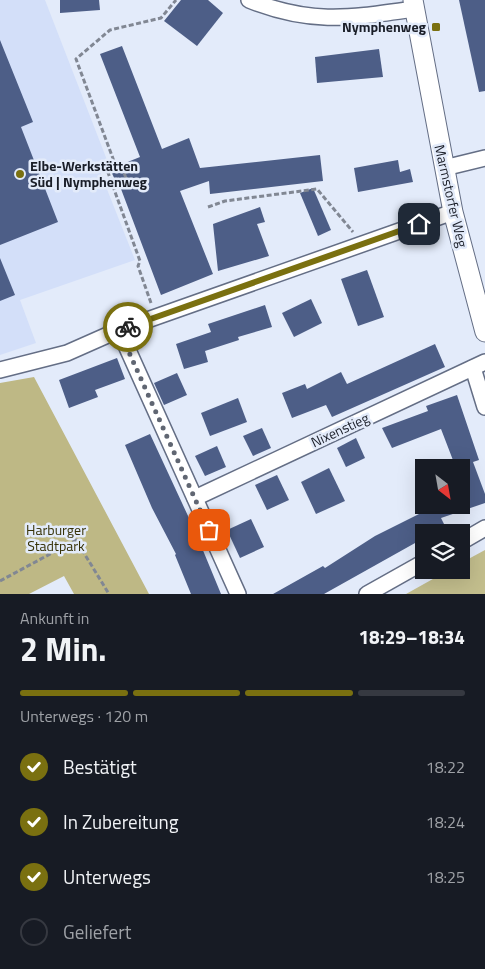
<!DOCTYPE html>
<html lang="de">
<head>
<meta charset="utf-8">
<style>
  body { margin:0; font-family:"Titillium Web",sans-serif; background:#20242c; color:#f1f3f6; height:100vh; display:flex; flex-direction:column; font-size:19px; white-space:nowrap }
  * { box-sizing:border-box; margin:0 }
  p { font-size:16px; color:#9ea1a6 }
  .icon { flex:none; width:28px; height:28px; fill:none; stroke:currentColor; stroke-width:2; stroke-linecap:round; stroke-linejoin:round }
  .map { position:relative; height:594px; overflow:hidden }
  .sheet { display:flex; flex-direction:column; background:#171b24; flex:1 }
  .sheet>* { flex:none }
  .needle { width:32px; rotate:149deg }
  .buttons { position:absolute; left:415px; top:459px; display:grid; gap:10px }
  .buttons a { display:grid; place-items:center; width:55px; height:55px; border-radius:0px; background:#171b24; box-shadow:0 5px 20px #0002; font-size:25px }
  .pin { position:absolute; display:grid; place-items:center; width:42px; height:42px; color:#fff; margin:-21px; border-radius:10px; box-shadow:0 2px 8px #0006 }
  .courier { position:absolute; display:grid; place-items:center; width:50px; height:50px; margin:-25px; border:4px solid #7a7010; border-radius:50%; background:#fff; color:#222; box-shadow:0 1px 6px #0007 }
  .overview em { font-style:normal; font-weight:700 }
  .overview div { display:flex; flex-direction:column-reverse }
  .overview { display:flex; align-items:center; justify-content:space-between; height:85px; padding:0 20px }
  h1 { font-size:32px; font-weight:700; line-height:38px }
  .bar { display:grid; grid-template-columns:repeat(4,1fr); gap:8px 5px; align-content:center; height:60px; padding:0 20px }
  .bar i { height:6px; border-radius:4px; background:#363941 }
  .bar .active { background:#7a7010 }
  .bar p { grid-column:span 4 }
  ol { padding:0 20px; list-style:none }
  li { display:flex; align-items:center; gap:15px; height:55px }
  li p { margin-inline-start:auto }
  li .icon { padding:5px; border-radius:50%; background:#7a7010; color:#fff; stroke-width:4 }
  li:last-child { color:#9ea1a6 }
  li i { width:28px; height:28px; border:2px solid #363941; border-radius:50% }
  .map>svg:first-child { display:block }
</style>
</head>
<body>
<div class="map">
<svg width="485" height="594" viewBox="0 0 485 594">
  <rect width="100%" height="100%" fill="#e3ebfa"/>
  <polygon fill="#d3dff9" points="0,0 45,0 107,160 97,164 135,260 20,300 36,343 0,355"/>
  <polygon fill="#c3be8d" points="485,550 485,594 406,594 449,570 461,570 461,563"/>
  <polygon fill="#beb885" points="34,377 149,594 74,594 64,576 29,594 0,594 0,383"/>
  <g fill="#4d5e87">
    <polygon points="60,0 99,0 100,10 60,13"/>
    <polygon points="181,0 208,0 223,13 197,46 164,21"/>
    <polygon points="459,0 485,0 485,91 479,92"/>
    <polygon points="0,40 33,122 21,127 58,222 0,245"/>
    <polygon points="122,46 162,149 189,138 200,168 320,155 323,181 210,194 209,181 180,191 213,274 161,295 118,181 116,182 110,169 140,157 100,54"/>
    <polygon points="379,49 383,77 317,83 315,57"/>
    <polygon points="398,160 400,172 410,169 413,182 358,192 354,168"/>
    <polygon points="313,188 331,230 318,236 300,193"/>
    <polygon points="260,207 265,222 257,224 269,256 218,271 213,224"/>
    <polygon points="0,258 15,295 0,301"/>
    <polygon points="367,270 384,317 358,326 341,279"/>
    <polygon points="311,299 322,323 294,337 282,313"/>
    <polygon points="265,305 272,327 238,337 239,340 205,351 208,362 184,369 176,344 211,332 208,324"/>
    <polygon points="435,344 445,367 332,417 326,405 292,418 282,393 305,384 307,389 341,372 347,384"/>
    <polygon points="117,358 125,379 95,390 98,397 69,408 59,380"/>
    <polygon points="177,373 187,395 164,405 154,383"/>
    <polygon points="457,395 479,460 473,462 485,494 485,503 441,518 445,526 433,532 424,532 424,538 324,594 273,594 323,566 325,568 375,536 437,505 461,505 461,468 456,468 441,429 392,448 382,428 428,411 426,406"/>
    <polygon points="238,398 247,422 210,436 201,413"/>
    <polygon points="262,428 271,448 253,456 243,436"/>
    <polygon points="150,434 195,531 221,594 191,594 175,555 176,554 152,508 125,445"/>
    <polygon points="356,438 365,458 346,467 337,448"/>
    <polygon points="217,446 226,467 205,476 195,456"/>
    <polygon points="329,468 345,501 316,514 301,482"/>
    <polygon points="277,475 289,500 267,510 255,485"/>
    <polygon points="251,519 264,547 240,558 227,530"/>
  </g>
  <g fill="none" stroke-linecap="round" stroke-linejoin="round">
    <defs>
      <g id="minor">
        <path d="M249 0C312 25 350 18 414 9"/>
        <polyline points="444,168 485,158"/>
        <polyline points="119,330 238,594"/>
        <polyline points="473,368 485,407"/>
        <polyline points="0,370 67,353 119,330 453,212"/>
        <polyline points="195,498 485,362"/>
        <polyline points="461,542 485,528"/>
        <polyline points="367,594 424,562"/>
      </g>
      <polyline id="tertiary" points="413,0 453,212 485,332"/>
    </defs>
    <use href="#minor" stroke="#646e85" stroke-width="18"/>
    <use href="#tertiary" stroke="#646e85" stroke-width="21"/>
    <g stroke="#818793" stroke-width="3" stroke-dasharray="5 2.5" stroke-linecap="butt">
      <polyline points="115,164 121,165 129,186"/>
      <polyline points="208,207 225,201 317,189 353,232"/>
      <polyline points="151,303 138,266 140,261 106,167 115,164 76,59 110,30 161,18 176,0"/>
      <polyline points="0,581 76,540 109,594"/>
    </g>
    <use href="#minor" stroke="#fff" stroke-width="15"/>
    <use href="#tertiary" stroke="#fff" stroke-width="19"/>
  </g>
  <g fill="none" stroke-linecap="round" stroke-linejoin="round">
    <polyline stroke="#606672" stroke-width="5" stroke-dasharray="0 9" points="128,327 119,330 209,530"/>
    <polyline stroke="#7a7010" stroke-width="6" points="128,327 419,224"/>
  </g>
  <g fill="#7a7010" stroke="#e3ebfa" stroke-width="2">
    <rect x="431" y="22" width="10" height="10" rx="2.5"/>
    <circle cx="20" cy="174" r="5"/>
  </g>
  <g text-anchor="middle" stroke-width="5" stroke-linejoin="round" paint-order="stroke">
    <g font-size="14" font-weight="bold" fill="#1a1e28" stroke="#e3ebfa" text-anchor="end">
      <text x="426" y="32">Nymphenweg</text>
      <text x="30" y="171" text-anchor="start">Elbe-Werkstätten<tspan x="30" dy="16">Süd | Nymphenweg</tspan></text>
    </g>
    <g font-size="14" fill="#1a1e28" stroke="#e3ebfa">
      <text transform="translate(451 196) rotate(77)" y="5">Marmstorfer Weg</text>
      <text transform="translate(340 430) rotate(-25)" y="5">Nixenstieg</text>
    </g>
    <g font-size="14" fill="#353005" stroke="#e3ebfa">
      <text x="56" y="535">Harburger<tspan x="56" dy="16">Stadtpark</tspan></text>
    </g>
  </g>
</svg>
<div class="buttons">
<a><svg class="needle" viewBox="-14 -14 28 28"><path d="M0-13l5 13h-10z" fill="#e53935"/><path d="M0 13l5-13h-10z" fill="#9ea1a6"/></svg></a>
<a><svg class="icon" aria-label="layers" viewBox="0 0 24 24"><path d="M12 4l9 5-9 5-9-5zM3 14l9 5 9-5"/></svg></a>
</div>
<div class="pin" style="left:209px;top:530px;background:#ea580c"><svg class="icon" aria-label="bag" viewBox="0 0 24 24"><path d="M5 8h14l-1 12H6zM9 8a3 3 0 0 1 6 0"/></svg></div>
<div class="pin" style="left:419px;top:224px;background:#1f2937"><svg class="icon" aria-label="home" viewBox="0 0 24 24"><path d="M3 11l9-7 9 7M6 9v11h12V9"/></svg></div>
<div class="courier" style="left:128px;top:327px"><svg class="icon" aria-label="bike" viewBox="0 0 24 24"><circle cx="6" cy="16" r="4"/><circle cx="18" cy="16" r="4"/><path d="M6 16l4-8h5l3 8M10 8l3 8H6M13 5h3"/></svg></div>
</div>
<section class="sheet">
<div class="overview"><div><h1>2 Min.</h1><p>Ankunft in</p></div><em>18:29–18:34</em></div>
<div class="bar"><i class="active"></i><i class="active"></i><i class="active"></i><i></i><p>Unterwegs · 120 m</p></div>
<ol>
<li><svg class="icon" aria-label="check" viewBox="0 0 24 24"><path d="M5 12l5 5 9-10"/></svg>Bestätigt<p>18:22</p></li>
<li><svg class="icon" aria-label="check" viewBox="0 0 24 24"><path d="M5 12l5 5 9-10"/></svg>In Zubereitung<p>18:24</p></li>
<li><svg class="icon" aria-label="check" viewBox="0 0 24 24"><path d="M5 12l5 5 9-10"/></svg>Unterwegs<p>18:25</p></li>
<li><i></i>Geliefert</li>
</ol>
</section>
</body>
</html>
